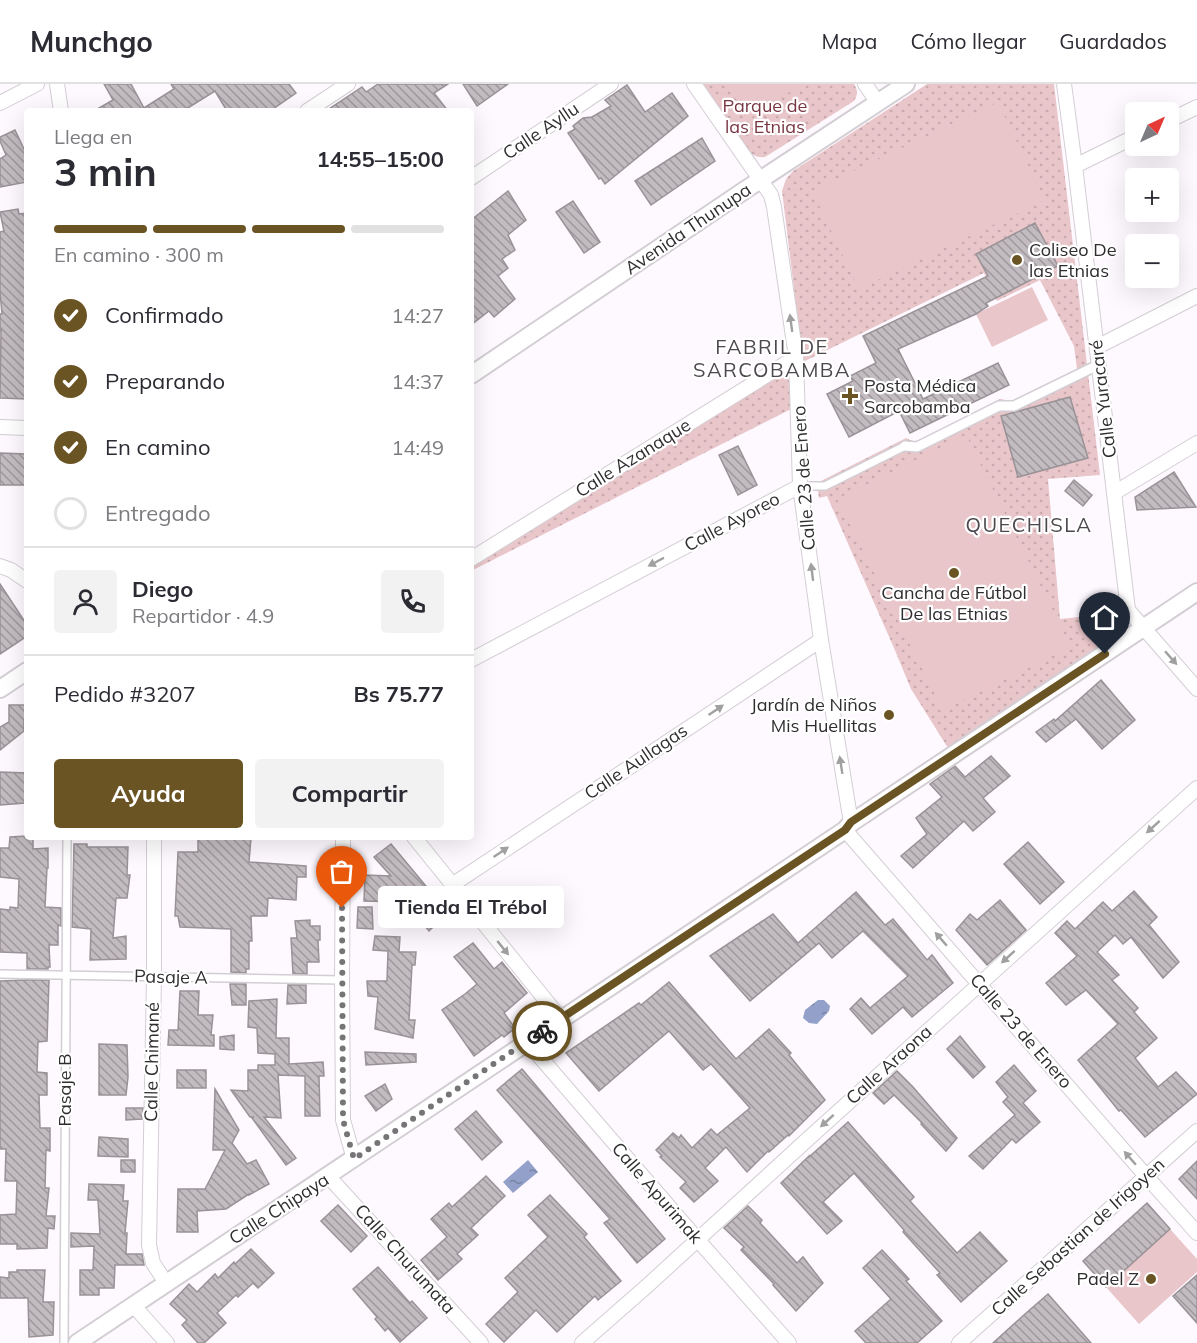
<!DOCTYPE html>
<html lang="es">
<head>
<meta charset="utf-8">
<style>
  body { margin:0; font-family:Mulish,sans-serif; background:#f2f2f3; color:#2b2b33; height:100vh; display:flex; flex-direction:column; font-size:22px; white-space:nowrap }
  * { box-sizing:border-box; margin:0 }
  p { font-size:20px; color:#7c7c81 }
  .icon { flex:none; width:33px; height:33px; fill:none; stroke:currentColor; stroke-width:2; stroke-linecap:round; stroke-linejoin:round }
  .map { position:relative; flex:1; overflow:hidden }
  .details { position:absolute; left:24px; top:24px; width:450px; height:732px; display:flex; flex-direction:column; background:#fff; border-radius:6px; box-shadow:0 6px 24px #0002 }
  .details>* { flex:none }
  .needle { width:39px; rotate:44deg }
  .controls { position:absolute; left:1125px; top:18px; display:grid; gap:12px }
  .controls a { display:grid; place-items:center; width:54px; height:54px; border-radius:6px; background:#fff; box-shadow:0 6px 24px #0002; font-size:30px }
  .pin { position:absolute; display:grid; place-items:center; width:51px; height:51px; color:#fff; margin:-62px -26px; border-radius:50% 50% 50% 0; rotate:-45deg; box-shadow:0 0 6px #0007 }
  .pin .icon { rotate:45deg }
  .courier { position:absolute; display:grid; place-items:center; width:60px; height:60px; margin:-30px; border:4px solid #6b5424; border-radius:50%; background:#fff; color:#222; box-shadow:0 2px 8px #0007 }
  .bubble { position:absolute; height:42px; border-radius:6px; background:#fff; box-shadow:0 6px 24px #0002; font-size:20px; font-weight:700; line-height:42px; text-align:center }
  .head em { font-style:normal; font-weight:700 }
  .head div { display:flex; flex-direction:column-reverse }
  .head { display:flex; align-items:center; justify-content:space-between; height:102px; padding:0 30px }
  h1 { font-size:39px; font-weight:700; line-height:45px }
  .bar { display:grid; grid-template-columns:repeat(4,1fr); gap:9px 6px; align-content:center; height:72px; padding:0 30px }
  .bar i { height:8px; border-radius:4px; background:#e1e1e2 }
  .bar .current { background:#6b5424 }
  .bar p { grid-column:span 4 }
  .line { display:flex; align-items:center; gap:15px; padding:0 30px; border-top:2px solid #e1e1e2 }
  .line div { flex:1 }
  .round { display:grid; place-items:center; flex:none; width:63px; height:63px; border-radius:6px; background:#f2f2f3 }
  ol { padding:0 30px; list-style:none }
  li { display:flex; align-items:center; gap:18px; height:66px }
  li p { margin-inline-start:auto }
  li .icon { padding:6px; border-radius:50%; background:#6b5424; color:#fff; stroke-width:4 }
  li:last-child { color:#7c7c81 }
  li i { width:33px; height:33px; border:3px solid #e1e1e2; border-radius:50% }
  .action { display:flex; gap:12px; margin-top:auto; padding:12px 30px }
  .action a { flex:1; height:69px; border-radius:6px; background:#6b5424; color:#fff; font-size:24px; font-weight:700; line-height:69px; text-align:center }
  .action a+a { background:#f2f2f3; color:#2b2b33 }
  header { display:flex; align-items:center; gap:36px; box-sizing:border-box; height:84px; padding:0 30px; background:#fff; border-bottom:2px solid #e1e1e2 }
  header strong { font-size:28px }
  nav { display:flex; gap:33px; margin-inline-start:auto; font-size:21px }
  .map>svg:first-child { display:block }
</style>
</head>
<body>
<header>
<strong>Munchgo</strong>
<nav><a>Mapa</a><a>Cómo llegar</a><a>Guardados</a></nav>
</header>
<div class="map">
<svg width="1197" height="1259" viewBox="0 0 1197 1259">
  <defs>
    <pattern id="grass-dots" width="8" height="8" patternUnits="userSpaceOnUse" patternTransform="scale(1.5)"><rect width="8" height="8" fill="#e9c6ca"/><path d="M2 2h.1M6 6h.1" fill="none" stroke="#c8aaae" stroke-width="1.8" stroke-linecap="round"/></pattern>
    <pattern id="water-ripples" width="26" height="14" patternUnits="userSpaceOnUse" patternTransform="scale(1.5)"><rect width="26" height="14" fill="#93a0c9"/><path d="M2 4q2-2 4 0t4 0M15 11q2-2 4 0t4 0" fill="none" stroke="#7883a4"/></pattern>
    <pattern id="building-back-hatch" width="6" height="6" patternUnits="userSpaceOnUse" patternTransform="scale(1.5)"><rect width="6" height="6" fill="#c2bbbf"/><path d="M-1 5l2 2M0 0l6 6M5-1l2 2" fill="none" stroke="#9e989c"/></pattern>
  </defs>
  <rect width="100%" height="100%" fill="#fef9ff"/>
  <g fill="url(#grass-dots)">
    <path d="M703 0H854C858 7 858 10 854 17L765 73C756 74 753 71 747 65Z"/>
    <path d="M927 0H1054L1100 391 1048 395 1060 535 1117 529C1118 539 1119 547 1112 554L948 664 911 605 894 564 827 412 819 414 817 399 906 354 915 358 1000 315 1012 317 1077 285 1074 262 1040 196 997 217 984 189 803 278 782 107 786 95 793 87Z"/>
    <polygon points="779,292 785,292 790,297 793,324 471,487 471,484"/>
  </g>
  <g fill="#e9c6ca">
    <polygon points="726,0 802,0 749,35"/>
    <polygon points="998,18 1045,116 859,205 812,107"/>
    <polygon points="1032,203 1048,236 992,263 976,230"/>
    <polygon points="966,351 1071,563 943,626 837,415"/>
    <polygon points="1170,1145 1197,1175 1197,1188 1139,1240 1106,1203"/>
  </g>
  <g fill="url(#water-ripples)">
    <polygon points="818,916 824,916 830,922 829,927 817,940 809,939 803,934 805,926"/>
    <polygon points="528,1076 538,1088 513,1109 503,1098"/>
  </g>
  <g fill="url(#building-back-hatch)" stroke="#999296" stroke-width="1.5">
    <polygon points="104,0 131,0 144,24 174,5 171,0 289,0 296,9 270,27 227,27 215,7 183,27 94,27 113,16"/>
    <polygon points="378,0 448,0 434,9 448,27 326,27 362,3 366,8"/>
    <polygon points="463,0 508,0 477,22"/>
    <polygon points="627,1 645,28 672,9 688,32 605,100 601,94 599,95 568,49 575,45 573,42 583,34 592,33 611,22 605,16"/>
    <polygon points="15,46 24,65 27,65 27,98 0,103 0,75 6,71 0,57 0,53"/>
    <polygon points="702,54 715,77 651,121 635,97"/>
    <polygon points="508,107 526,136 508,151 515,166 502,175 508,184 498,192 515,215 494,233 489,227 471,241 471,136"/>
    <polygon points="573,117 600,158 584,169 556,128"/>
    <polygon points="18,125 19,130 27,129 27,315 0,314 1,246 0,247 0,230 2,230 0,208 0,148 4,147 0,128"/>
    <polygon points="1035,139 1058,182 986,219 988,222 976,230 898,265 923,315 998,279 1009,301 910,349 899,327 849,353 827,310 853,297 850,292 876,279 863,252 988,192 976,170"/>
    <polygon points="1070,313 1088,374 1018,393 1001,332"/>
    <polygon points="738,362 757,401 738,411 719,371"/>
    <polygon points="0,369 27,370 27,401 0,401"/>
    <polygon points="1174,388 1196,423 1137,426 1135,413"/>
    <polygon points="1074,396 1092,411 1083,422 1065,407"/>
    <polygon points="0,500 27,541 27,552 0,570"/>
    <polygon points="1101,596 1135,636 1102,665 1076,635 1046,658 1036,648 1054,635 1055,637"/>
    <polygon points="9,621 27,621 27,635 24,636 24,647 0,666 0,643 9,638"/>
    <polygon points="991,672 1010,692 983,714 995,728 973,747 964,737 913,784 901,772 927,750 916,734 942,713 930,700 955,682 965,693"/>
    <polygon points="0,688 27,689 25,719 0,721"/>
    <polygon points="27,752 33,753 33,765 48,764 48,784 47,784 45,823 61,824 61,842 58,841 58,861 49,861 50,883 48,883 48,885 27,885 27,869 0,868 0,825 10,826 10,823 18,824 19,795 0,793 0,764 9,764 10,753"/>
    <polygon points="198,753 233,755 251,754 249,778 306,782 306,793 297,793 296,816 268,814 267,832 251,832 252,857 249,857 249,885 246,885 246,889 231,888 231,845 180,843 178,832 175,832 178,768 198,768"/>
    <polygon points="1028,758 1064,798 1040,820 1004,780"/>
    <polygon points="74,760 87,760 87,763 128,763 127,791 130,791 127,814 116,814 113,854 126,852 126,875 90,876 91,845 72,843"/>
    <polygon points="391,760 435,813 438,809 451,826 429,847 402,814 402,818 364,817 365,791 391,792 374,773"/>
    <polygon points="1134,807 1157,833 1149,841 1179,878 1163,894 1131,853 1123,860 1115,851 1097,868 1119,891 1112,896 1138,924 1134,928 1157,954 1135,974 1158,1003 1176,988 1197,1010 1145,1053 1121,1026 1119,1027 1078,976 1118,940 1086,906 1066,921 1046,899 1077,872 1055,849 1067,837 1075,845 1103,818 1112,827"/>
    <polygon points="856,808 885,841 893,835 927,876 932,871 953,899 912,933 903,923 872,950 850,925 861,914 870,924 908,892 863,847 832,874 819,859 750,917 710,872 773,830 798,859"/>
    <polygon points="1000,816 1026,846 987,881 956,846 970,830 977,836"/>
    <polygon points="358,823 372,823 373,845 357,844"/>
    <polygon points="310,836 310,842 320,842 320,856 318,856 319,878 307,878 307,890 293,890 291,854 297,854 295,837"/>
    <polygon points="375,852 400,853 399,868 416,868 415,881 412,881 409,936 415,936 413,954 375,945 378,913 368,912 367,897 387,897 388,867 373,866"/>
    <polygon points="473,859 494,885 502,878 527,909 504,929 515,944 504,953 502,951 474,972 442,926 465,910 477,900 454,873"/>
    <polygon points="26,896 49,896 47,957 38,958 37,988 47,989 47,1011 39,1011 40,1044 50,1044 50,1067 46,1066 45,1104 49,1104 46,1132 55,1132 54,1145 48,1144 47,1164 17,1165 17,1160 0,1160 0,1131 16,1130 17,1097 5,1097 6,1065 0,1065 0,897"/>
    <polygon points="669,898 736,975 769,945 791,969 789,971 825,1016 789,1052 788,1051 769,1068 768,1067 747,1088 726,1063 705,1084 718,1097 694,1118 680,1104 686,1098 660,1073 662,1072 656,1066 673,1049 679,1054 681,1051 692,1064 711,1045 717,1051 750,1024 711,980 703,986 669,947 599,1007 566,969 639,919 641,921"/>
    <polygon points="230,900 246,900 246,921 232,921"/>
    <polygon points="288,901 306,901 306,919 287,920"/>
    <polygon points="180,907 199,907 198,931 213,931 211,951 214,951 214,962 168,961 169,946 178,946"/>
    <polygon points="277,915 276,954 289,954 289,980 323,978 324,992 319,992 320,1032 305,1032 305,992 278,991 281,1034 264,1033 296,1074 286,1081 252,1034 254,1033 250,1033 231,1006 248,1007 248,986 258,986 258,981 275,981 275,970 258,969 257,944 248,943 249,917"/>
    <polygon points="234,951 234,966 220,965 220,953"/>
    <polygon points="960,952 985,983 973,994 947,965"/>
    <polygon points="99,960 127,961 128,993 126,1011 99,1011"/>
    <polygon points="365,968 416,970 416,978 366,981"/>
    <polygon points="1014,981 1036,1007 1023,1019 1040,1038 1016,1059 1012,1055 983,1085 969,1072 1015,1031 1003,1018 1008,1013 996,998"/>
    <polygon points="522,985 665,1155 637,1179 604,1139 610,1135 497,1006"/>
    <rect x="177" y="986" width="29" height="18"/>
    <polygon points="897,987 913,1003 957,1054 946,1067 921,1040 922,1039 894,1011 884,1020 873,1009"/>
    <polygon points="385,1000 392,1015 376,1027 365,1012"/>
    <polygon points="215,1005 239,1046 232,1059 247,1080 256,1076 269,1100 249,1111 249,1110 226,1125 197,1127 198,1148 177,1148 178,1105 205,1105 225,1066 213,1066"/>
    <polygon points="126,1024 143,1024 142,1035 126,1036"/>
    <polygon points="476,1027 502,1058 482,1076 455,1045"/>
    <polygon points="848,1038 914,1113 910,1117 957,1169 980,1148 1007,1177 961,1218 937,1191 940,1189 903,1148 904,1146 854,1089 823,1118 842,1137 827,1150 781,1099 809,1072 809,1073"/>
    <polygon points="99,1053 128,1055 128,1073 98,1072"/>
    <rect x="121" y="1076" width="14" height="12"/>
    <polygon points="1197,1077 1197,1115 1179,1095"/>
    <polygon points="486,1092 505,1112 471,1144 478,1151 457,1170 462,1175 438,1196 421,1176 447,1153 431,1135 449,1119 452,1123"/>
    <polygon points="89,1100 124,1101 123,1117 128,1117 125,1149 127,1149 126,1170 142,1170 144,1181 115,1181 114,1204 99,1204 99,1211 80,1211 80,1186 93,1186 94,1162 71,1163 71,1149 100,1150 98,1116 88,1116"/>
    <polygon points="550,1111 587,1150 584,1153 621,1197 598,1216 595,1212 557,1248 536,1226 504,1258 486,1240 518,1208 505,1194 548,1153 528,1131"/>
    <polygon points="1147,1119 1170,1145 1106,1203 1083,1177"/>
    <polygon points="338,1121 367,1152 351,1168 321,1137"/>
    <polygon points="748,1122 762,1136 760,1139 797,1179 803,1173 823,1199 796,1227 773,1201 774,1200 741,1166 744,1163 724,1144"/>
    <polygon points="251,1165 274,1189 258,1204 253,1199 238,1213 236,1211 217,1229 226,1239 204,1259 198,1259 182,1241 187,1236 170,1220 189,1200 197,1208 215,1190 218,1194 234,1178 235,1180"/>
    <polygon points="882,1166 909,1195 906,1197 942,1237 917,1259 866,1259 855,1247 891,1215 863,1184"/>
    <polygon points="378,1183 410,1219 412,1217 427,1234 400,1258 388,1244 385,1247 375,1235 377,1233 353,1205"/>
    <polygon points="17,1186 45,1186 43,1218 54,1218 53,1251 29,1253 28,1214 0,1214 0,1193 9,1194 9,1188 17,1188"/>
    <polygon points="1197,1191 1197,1239 1173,1212"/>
    <polygon points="1048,1210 1091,1259 993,1259 1025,1230"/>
  </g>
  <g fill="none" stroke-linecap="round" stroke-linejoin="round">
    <defs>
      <g id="service">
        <polyline points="800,402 825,402 905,362"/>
        <polyline points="0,890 342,896"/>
        <polyline points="64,1259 67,753"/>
      </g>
      <polyline id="pedestrian" points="905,362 917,363 999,322 1014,322 1098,281"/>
      <g id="minor">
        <polyline points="57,0 61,27"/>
        <polyline points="694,0 771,111 774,123 796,273 800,402 821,556 851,739"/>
        <polyline points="865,0 878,19"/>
        <polyline points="1064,0 1075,82 1128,526 1197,605"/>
        <polyline points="0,19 37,0"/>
        <polyline points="307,27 348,0"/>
        <polyline points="1168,37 1197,23"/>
        <polyline points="1075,82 1136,52"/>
        <polyline points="471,94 611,0"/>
        <polyline points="1097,263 1197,212"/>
        <polyline points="0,343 27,344"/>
        <polyline points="1114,409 1197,359"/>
        <polyline points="471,475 796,273"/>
        <polyline points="0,482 11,486 27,497"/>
        <polyline points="471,576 800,402"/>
        <polyline points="845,746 1146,1092 1197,1149"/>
        <polyline points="154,753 154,893 149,1161 153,1179 166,1199"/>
        <polyline points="343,753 342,896 343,1036 354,1075"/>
        <polyline points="414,753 561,935"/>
        <polyline points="452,801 821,556"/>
        <polyline points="527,958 697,1155 789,1259"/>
        <polyline points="328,1092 481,1259"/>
        <polyline points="133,1221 167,1259"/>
        <polyline points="582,1259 647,1202 809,1054 1197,704"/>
        <polyline points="959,1259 1197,1047"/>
      </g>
      <g id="tertiary">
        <polyline points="471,291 748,104 906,0"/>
        <polyline points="0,605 27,587"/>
        <polyline points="77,1259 845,746 851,739 1197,508"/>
      </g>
    </defs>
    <use href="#service" stroke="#d3ced4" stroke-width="10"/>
    <use href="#pedestrian" stroke="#d3ced4" stroke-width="12"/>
    <use href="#minor" stroke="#d3ced4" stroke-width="16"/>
    <use href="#tertiary" stroke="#d3ced4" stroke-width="20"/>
    <use href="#service" stroke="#fff" stroke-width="7"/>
    <use href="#pedestrian" stroke="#fff" stroke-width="9"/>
    <use href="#minor" stroke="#fff" stroke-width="14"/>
    <use href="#tertiary" stroke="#fff" stroke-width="16"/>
  </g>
  <defs><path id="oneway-solid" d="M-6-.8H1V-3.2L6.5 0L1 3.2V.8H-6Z" transform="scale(1.5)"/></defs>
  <g fill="#a1a0a1">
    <use href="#oneway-solid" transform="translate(791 239) rotate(-98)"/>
    <use href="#oneway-solid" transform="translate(656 478) rotate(152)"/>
    <use href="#oneway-solid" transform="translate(812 488) rotate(-97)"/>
    <use href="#oneway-solid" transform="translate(1171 574) rotate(49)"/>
    <use href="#oneway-solid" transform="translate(716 626) rotate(-34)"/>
    <use href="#oneway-solid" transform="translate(841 681) rotate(-99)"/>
    <use href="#oneway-solid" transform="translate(1153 743) rotate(138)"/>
    <use href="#oneway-solid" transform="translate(501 768) rotate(-34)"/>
    <use href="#oneway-solid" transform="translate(941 855) rotate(-131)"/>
    <use href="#oneway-solid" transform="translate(503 864) rotate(51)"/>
    <use href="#oneway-solid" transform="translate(1008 873) rotate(138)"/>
    <use href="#oneway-solid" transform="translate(827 1037) rotate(138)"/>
    <use href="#oneway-solid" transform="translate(1130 1074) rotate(-131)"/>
  </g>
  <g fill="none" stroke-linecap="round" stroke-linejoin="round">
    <polyline stroke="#777478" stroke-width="6" stroke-dasharray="0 10.8" points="342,824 343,1036 354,1075 542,947"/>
    <polyline stroke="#6b5424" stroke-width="8" points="542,947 845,746 851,738 1105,570"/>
  </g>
  <g fill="#6b5424" stroke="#fff" stroke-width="2">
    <circle cx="1017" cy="176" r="6"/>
    <path d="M847 303h6v6h6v6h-6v6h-6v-6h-6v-6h6z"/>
    <circle cx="954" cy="489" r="6"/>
    <circle cx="889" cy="631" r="6"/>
    <circle cx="1151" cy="1195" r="6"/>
  </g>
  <g text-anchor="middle" stroke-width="4.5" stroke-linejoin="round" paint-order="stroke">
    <g font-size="18" fill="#783643" stroke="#fff">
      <text x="765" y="28">Parque de<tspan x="765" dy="21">las Etnias</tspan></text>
    </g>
    <g font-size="18" fill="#2f2d2f" stroke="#fff">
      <text transform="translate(541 47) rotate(-34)" y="6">Calle Ayllu</text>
      <text transform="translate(688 145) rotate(-34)" y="6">Avenida Thunupa</text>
      <text transform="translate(1103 315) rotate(-97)" y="6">Calle Yuracaré</text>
      <text transform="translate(633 374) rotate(-32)" y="6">Calle Azanaque</text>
      <text transform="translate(804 394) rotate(-94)" y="6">Calle 23 de Enero</text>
      <text transform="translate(732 438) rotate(-28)" y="6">Calle Ayoreo</text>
      <text transform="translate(636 678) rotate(-34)" y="6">Calle Aullagas</text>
      <text transform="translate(171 893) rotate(1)" y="6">Pasaje A</text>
      <text transform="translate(1021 947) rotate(49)" y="6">Calle 23 de Enero</text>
      <text transform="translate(152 978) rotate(-89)" y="6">Calle Chimané</text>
      <text transform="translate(889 981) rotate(-42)" y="6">Calle Araona</text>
      <text transform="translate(65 1006) rotate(-90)" y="6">Pasaje B</text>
      <text transform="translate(657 1109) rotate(49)" y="6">Calle Apurimak</text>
      <text transform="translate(279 1125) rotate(-33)" y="6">Calle Chipaya</text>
      <text transform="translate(1078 1153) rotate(-42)" y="6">Calle Sebastian de Irigoyen</text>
      <text transform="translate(405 1175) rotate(48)" y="6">Calle Churumata</text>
    </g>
    <g font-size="18" fill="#2f2d2f" stroke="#fff" text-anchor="start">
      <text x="1029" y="172">Coliseo De<tspan x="1029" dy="21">las Etnias</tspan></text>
      <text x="864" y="308">Posta Médica<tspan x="864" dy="21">Sarcobamba</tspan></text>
      <text x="954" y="515" text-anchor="middle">Cancha de Fútbol<tspan x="954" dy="21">De las Etnias</tspan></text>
      <text x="877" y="627" text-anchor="end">Jardín de Niños<tspan x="877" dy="21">Mis Huellitas</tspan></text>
      <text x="1139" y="1201" text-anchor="end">Padel Z</text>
    </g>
    <g font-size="20" letter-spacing="1.5" fill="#4c484d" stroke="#fff">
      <text x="772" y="270">FABRIL DE<tspan x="772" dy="23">SARCOBAMBA</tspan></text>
      <text x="1029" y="448">QUECHISLA</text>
    </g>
  </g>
</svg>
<div class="controls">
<a><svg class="needle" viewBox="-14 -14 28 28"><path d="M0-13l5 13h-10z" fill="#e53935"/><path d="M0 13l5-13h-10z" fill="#7c7c81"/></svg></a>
<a>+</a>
<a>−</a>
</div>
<div class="pin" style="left:342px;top:824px;background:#ea580c"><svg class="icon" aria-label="bag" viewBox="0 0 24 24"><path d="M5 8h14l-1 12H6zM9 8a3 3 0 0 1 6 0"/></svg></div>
<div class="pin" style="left:1105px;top:570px;background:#1f2937"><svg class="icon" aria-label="home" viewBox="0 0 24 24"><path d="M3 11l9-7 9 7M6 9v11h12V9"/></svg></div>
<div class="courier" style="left:542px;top:947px"><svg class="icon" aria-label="bike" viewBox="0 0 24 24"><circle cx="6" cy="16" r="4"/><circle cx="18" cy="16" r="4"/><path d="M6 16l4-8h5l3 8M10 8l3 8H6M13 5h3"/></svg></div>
<div class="bubble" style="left:378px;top:802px;width:186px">Tienda El Trébol</div>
<section class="details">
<div class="head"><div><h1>3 min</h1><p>Llega en</p></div><em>14:55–15:00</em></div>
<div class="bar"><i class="current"></i><i class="current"></i><i class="current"></i><i></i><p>En camino · 300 m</p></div>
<ol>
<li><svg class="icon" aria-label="check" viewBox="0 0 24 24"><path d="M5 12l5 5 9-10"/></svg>Confirmado<p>14:27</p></li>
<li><svg class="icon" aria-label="check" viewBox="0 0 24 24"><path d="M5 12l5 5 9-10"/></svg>Preparando<p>14:37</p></li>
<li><svg class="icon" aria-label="check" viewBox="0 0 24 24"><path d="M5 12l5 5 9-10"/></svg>En camino<p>14:49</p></li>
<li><i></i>Entregado</li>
</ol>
<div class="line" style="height:108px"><a class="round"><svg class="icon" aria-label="person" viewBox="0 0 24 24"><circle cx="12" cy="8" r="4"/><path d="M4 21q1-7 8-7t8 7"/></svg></a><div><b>Diego</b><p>Repartidor · 4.9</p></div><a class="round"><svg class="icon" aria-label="phone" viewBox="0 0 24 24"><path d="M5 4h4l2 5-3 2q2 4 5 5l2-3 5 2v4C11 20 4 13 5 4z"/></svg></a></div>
<div class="line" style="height:78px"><div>Pedido #3207</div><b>Bs 75.77</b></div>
<div class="action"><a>Ayuda</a><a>Compartir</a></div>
</section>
</div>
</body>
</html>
